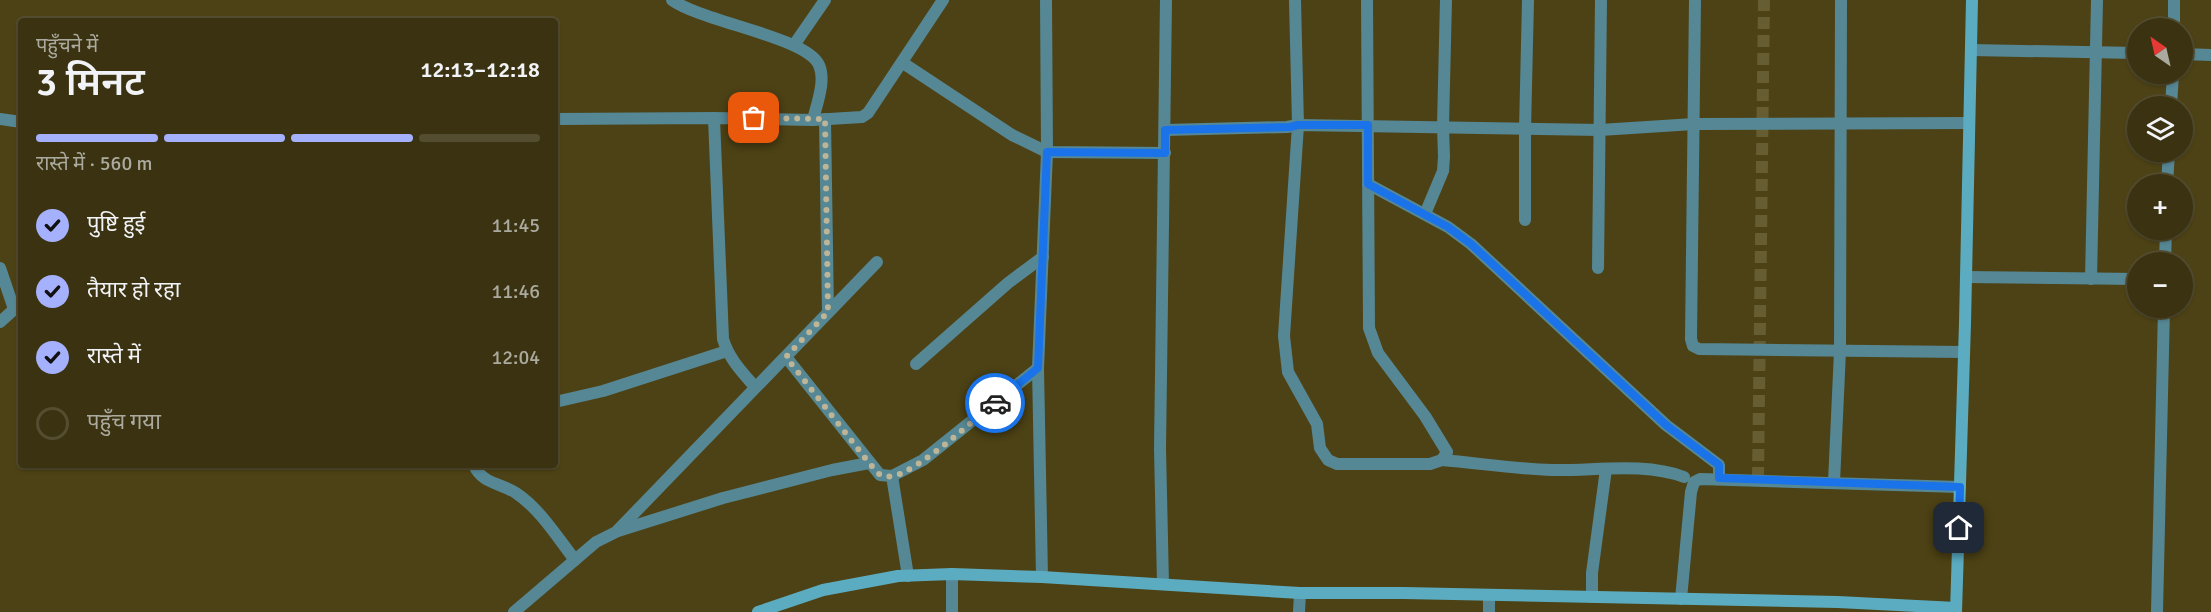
<!DOCTYPE html>
<html lang="hi">
<head>
<meta charset="utf-8">
<style>
  body { margin:0; font-family:Signika,"Noto Sans Devanagari",sans-serif; background:#413a19; color:#f1f3f6; height:100vh; display:flex; flex-direction:column; font-size:22px; white-space:nowrap }
  * { box-sizing:border-box; margin:0 }
  p { font-size:20px; color:#abaa9f }
  .icon { flex:none; width:33px; height:33px; fill:none; stroke:currentColor; stroke-width:2; stroke-linecap:round; stroke-linejoin:round }
  .map { position:relative; flex:1; overflow:hidden }
  .side { position:absolute; left:18px; top:18px; width:540px; height:450px; display:flex; flex-direction:column; background:#3a3210; border-radius:6px; box-shadow:0 2px 4px #0004,0 0 0 2px #544d30 }
  .side>* { flex:none }
  .needle { width:39px; rotate:326deg }
  .buttons { position:absolute; left:2127px; top:18px; display:grid; gap:12px }
  .buttons a { display:grid; place-items:center; width:66px; height:66px; border-radius:50%; background:#3a3210; box-shadow:0 2px 4px #0004,0 0 0 2px #544d30; font-size:30px }
  .pin { position:absolute; display:grid; place-items:center; width:51px; height:51px; color:#fff; margin:-26px; border-radius:12px; box-shadow:0 3px 9px #0006 }
  .courier { position:absolute; display:grid; place-items:center; width:60px; height:60px; margin:-30px; border:4px solid #1a73e8; border-radius:50%; background:#fff; color:#222; box-shadow:0 2px 8px #0007 }
  .overview em { font-style:normal; font-weight:600 }
  .overview div { display:flex; flex-direction:column-reverse }
  .overview { display:flex; align-items:center; justify-content:space-between; height:102px; padding:0 18px }
  h1 { font-size:39px; font-weight:600; line-height:45px }
  .bar { display:grid; grid-template-columns:repeat(4,1fr); gap:9px 6px; align-content:center; height:72px; padding:0 18px }
  .bar i { height:8px; border-radius:4px; background:#544d30 }
  .bar .selected { background:#a5b1fc }
  .bar p { grid-column:span 4 }
  ol { padding:0 18px; list-style:none }
  li { display:flex; align-items:center; gap:18px; height:66px }
  li p { margin-inline-start:auto }
  li .icon { padding:6px; border-radius:50%; background:#a5b1fc; color:#111; stroke-width:4 }
  li:last-child { color:#abaa9f }
  li i { width:33px; height:33px; border:3px solid #544d30; border-radius:50% }
  .map>svg:first-child { display:block }
</style>
</head>
<body>
<div class="map">
<svg width="2211" height="612" viewBox="0 0 2211 612">
  <rect width="100%" height="100%" fill="#4d4215"/>
  <g fill="none" stroke-linecap="round" stroke-linejoin="round">
    <polyline stroke="#675d33" stroke-width="12" stroke-dasharray="12 6" stroke-linecap="butt" points="1758,479 1764,0"/>
    <g stroke="#568794" stroke-width="12">
      <path d="M672 0C703 22 806 37 819 65 826 81 817 103 813 120"/>
      <polyline points="1295,0 1298,125 1284,336 1288,372 1317,424 1320,448 1328,460 1337,464 1430,464 1442,460 1447,452 1425,416 1378,353 1369,328 1367,0"/>
      <polyline points="1695,0 1691,339 1693,346 1699,349 1964,352"/>
      <polyline points="2174,28 2174,0"/>
      <polyline points="794,45 825,0"/>
      <polyline points="1971,50 2138,53"/>
      <polyline points="2182,54 2211,55"/>
      <polyline points="903,63 1012,135 1047,152 1165,153"/>
      <polyline points="2171,106 2173,74"/>
      <path d="M714 118 723 339C729 359 742 372 755 387"/>
      <polyline points="0,119 21,122"/>
      <polyline points="555,119 714,118 813,120 862,117 868,113 943,0"/>
      <polyline points="825,119 828,312"/>
      <polyline points="1165,130 1287,127 1298,125 1600,130 1694,124 1969,123"/>
      <polyline points="1368,184 1448,227 1471,244 1666,425 1719,465 1719,478"/>
      <polyline points="2167,184 2169,152"/>
      <polyline points="1425,214 1443,171 1444,157 1443,126 1446,0"/>
      <polyline points="1525,220 1525,130 1528,0"/>
      <polyline points="2165,262 2166,230"/>
      <polyline points="0,268 14,309"/>
      <polyline points="1598,268 1601,0"/>
      <polyline points="1966,277 2138,279"/>
      <polyline points="2091,279 2097,0"/>
      <polyline points="0,322 20,304"/>
      <polyline points="786,357 880,475 892,476 923,460 1038,368"/>
      <polyline points="916,364 1008,283 1043,257"/>
      <polyline points="555,402 603,391 727,351"/>
      <path d="M1442 460C1478 463 1515 469 1552 470 1594 471 1644 462 1684 477"/>
      <path d="M474 465C482 484 501 483 516 493 540 509 557 537 575 560"/>
      <polyline points="892,476 908,576"/>
      <polyline points="1834,482 1840,351 1841,0"/>
      <polyline points="618,530 877,262"/>
      <polyline points="1042,577 1038,368 1047,152 1046,0"/>
      <polyline points="1163,584 1160,449 1166,0"/>
      <polyline points="1489,595 1489,612"/>
      <polyline points="1592,597 1592,573 1606,469"/>
      <polyline points="1681,599 1691,492 1694,482 1700,479 1960,487"/>
      <polyline points="514,612 596,542 618,531 723,498 832,470 869,463"/>
      <polyline points="952,612 952,574"/>
      <polyline points="1299,612 1300,593"/>
      <polyline points="2157,612 2164,308"/>
    </g>
    <g stroke="#5bacc1" stroke-width="12">
      <polyline points="758,612 823,590 898,576 952,574 1042,577 1300,593 1404,593 1838,602 1956,608"/>
      <polyline points="1956,612 1965,323 1972,0"/>
    </g>
  </g>
  <g fill="none" stroke-linecap="round" stroke-linejoin="round">
    <path stroke="#bdb596" stroke-width="6" stroke-dasharray="0 10.8" d="M754 118 825 119 828 312 786 357 869 463 880 475C884 476 889 477 894 476 922 468 971 422 995 403"/>
    <polyline stroke="#1a73e8" stroke-width="8" points="995,403 1038,368 1047,152 1165,153 1165,130 1290,127 1298,125 1368,125 1368,184 1448,227 1471,244 1666,425 1719,465 1719,478 1960,487 1959,528"/>
  </g>
</svg>
<div class="buttons">
<a><svg class="needle" viewBox="-14 -14 28 28"><path d="M0-13l5 13h-10z" fill="#e53935"/><path d="M0 13l5-13h-10z" fill="#abaa9f"/></svg></a>
<a><svg class="icon" aria-label="layers" viewBox="0 0 24 24"><path d="M12 4l9 5-9 5-9-5zM3 14l9 5 9-5"/></svg></a>
<a>+</a>
<a>−</a>
</div>
<div class="pin" style="left:754px;top:118px;background:#ea580c"><svg class="icon" aria-label="bag" viewBox="0 0 24 24"><path d="M5 8h14l-1 12H6zM9 8a3 3 0 0 1 6 0"/></svg></div>
<div class="pin" style="left:1959px;top:528px;background:#1f2937"><svg class="icon" aria-label="home" viewBox="0 0 24 24"><path d="M3 11l9-7 9 7M6 9v11h12V9"/></svg></div>
<div class="courier" style="left:995px;top:403px"><svg class="icon" aria-label="car" viewBox="0 0 24 24"><path d="M5 17H2v-5l4-1 3-4h7l3 4 3 1v5h-3M9 17h6M6 11h13"/><circle cx="7" cy="17" r="2"/><circle cx="17" cy="17" r="2"/></svg></div>
<section class="side">
<div class="overview"><div><h1>3 मिनट</h1><p>पहुँचने में</p></div><em>12:13–12:18</em></div>
<div class="bar"><i class="selected"></i><i class="selected"></i><i class="selected"></i><i></i><p>रास्ते में · 560 m</p></div>
<ol>
<li><svg class="icon" aria-label="check" viewBox="0 0 24 24"><path d="M5 12l5 5 9-10"/></svg>पुष्टि हुई<p>11:45</p></li>
<li><svg class="icon" aria-label="check" viewBox="0 0 24 24"><path d="M5 12l5 5 9-10"/></svg>तैयार हो रहा<p>11:46</p></li>
<li><svg class="icon" aria-label="check" viewBox="0 0 24 24"><path d="M5 12l5 5 9-10"/></svg>रास्ते में<p>12:04</p></li>
<li><i></i>पहुँच गया</li>
</ol>
</section>
</div>
</body>
</html>
